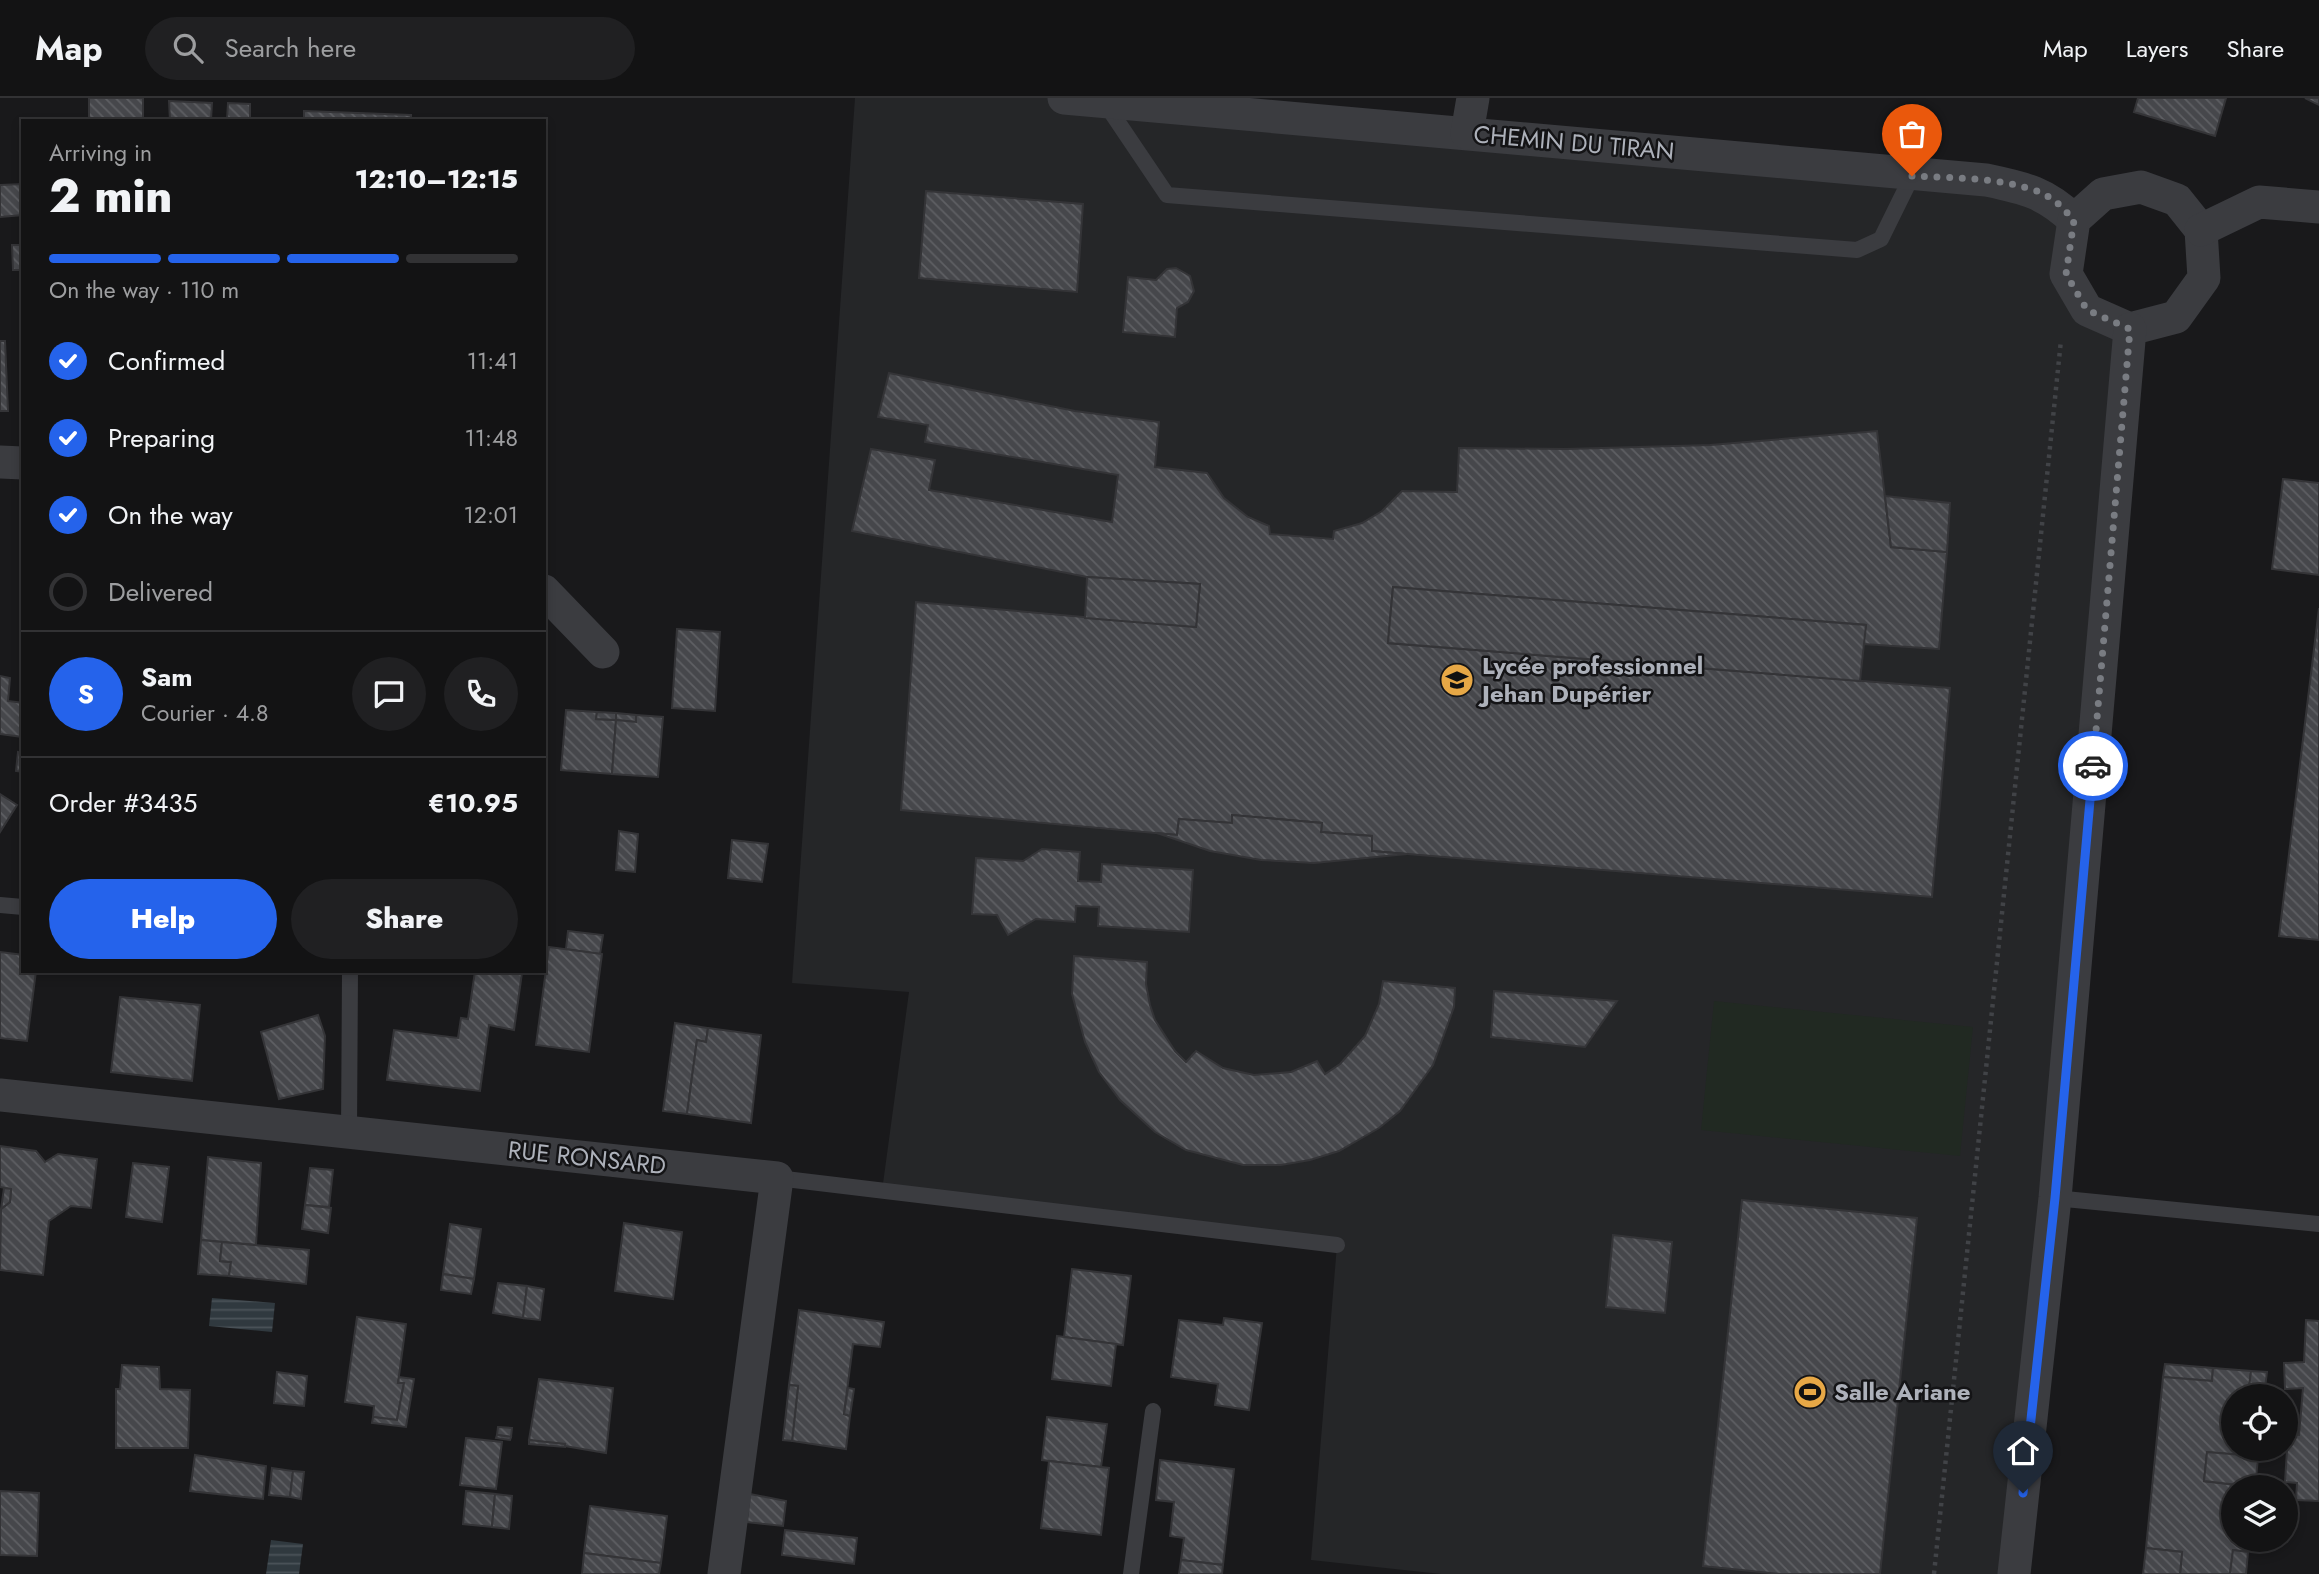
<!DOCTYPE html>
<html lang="en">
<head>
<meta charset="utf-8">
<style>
  body { margin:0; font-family:Jost,sans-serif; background:#202022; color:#f1f3f6; height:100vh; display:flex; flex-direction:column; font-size:26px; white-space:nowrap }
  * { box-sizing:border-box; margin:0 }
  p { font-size:23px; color:#9d9ea0 }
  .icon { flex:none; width:38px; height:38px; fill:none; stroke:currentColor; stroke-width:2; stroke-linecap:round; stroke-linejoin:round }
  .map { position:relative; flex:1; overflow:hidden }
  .panel { position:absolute; left:21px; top:21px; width:525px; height:854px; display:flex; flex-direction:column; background:#131314; border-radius:0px; box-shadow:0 4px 10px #0003,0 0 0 2px #323234 }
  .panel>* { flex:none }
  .fabs { position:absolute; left:2221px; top:1286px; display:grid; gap:14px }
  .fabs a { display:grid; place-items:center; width:77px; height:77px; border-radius:50%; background:#131314; box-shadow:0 4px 10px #0003,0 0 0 2px #323234; font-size:35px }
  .pin { position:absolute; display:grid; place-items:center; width:60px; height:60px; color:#fff; margin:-72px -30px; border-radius:50% 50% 50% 0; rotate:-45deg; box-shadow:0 0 7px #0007 }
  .pin .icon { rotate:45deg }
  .courier { position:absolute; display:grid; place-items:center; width:70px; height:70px; margin:-35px; border:5px solid #2563eb; border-radius:50%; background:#fff; color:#222; box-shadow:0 2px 9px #0007 }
  .summary em { font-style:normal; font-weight:800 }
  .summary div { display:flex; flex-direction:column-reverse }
  .summary { display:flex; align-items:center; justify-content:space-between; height:119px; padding:0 28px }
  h1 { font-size:46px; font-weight:800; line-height:52px }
  .bar { display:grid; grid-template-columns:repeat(4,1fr); gap:10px 7px; align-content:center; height:84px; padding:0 28px }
  .bar i { height:9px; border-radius:5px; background:#323234 }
  .bar .active { background:#2563eb }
  .bar p { grid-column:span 4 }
  .line { display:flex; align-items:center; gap:18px; padding:0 28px; border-top:2px solid #323234 }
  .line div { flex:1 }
  .round { display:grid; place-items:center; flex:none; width:74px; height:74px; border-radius:37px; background:#202022 }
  ol { padding:0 28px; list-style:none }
  li { display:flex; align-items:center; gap:21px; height:77px }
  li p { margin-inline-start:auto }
  li .icon { padding:7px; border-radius:50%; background:#2563eb; color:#fff; stroke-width:4 }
  li:last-child { color:#9d9ea0 }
  li i { width:38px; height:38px; border:4px solid #323234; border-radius:50% }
  .button { display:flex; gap:14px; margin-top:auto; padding:14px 28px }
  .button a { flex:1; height:80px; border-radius:42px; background:#2563eb; color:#fff; font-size:28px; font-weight:800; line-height:80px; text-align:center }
  .button a+a { background:#202022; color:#f1f3f6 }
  header { display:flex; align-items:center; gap:42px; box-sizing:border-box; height:98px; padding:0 35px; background:#131314; border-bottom:2px solid #323234 }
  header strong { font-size:33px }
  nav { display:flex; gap:38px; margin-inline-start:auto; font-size:24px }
  .search { width:490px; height:63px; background:#202022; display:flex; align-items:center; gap:18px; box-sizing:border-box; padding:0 24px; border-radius:38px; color:#9d9ea0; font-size:26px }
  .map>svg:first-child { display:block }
</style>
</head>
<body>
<header>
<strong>Map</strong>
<div class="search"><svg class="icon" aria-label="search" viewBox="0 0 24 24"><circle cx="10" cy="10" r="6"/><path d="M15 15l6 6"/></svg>Search here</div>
<nav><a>Map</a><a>Layers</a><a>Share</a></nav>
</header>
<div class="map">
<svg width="2319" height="1476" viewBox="0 0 2319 1476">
  <defs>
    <pattern id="water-rules" width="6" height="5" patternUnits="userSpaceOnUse" patternTransform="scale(1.75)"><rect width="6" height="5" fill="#30393f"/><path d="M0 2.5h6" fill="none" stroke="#4b5359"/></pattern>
    <pattern id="building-back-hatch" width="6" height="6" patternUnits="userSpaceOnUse" patternTransform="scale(1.75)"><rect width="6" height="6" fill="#46474b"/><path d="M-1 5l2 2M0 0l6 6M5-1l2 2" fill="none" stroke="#5e5f63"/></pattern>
  </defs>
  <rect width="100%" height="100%" fill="#19191b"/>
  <polygon fill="#252628" points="855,0 1064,0 2053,102 2066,176 2130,231 2014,1476 1441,1476 1311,1462 1337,1147 882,1093 909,894 792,885"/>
  <polygon fill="#212922" points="1714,903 1973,929 1960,1058 1701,1032"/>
  <g fill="url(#water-rules)">
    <polygon points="212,1200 275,1205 272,1234 209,1228"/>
    <polygon points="271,1442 303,1446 299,1476 266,1476"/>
  </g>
  <g fill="url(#building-back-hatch)" stroke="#343437" stroke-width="2">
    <rect x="89" y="0" width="54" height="23"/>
    <polygon points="2138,0 2226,0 2215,38 2134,14"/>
    <polygon points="2305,0 2319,0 2319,7"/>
    <polygon points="169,3 212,5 211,22 227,22 228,5 250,6 250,23 170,23"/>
    <polygon points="304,13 411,17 411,23 304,23"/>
    <polygon points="23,86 23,117 0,119 0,87"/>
    <polygon points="926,93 1083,106 1077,194 919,180"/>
    <polygon points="12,147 23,147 23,172 13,172"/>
    <polygon points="1176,170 1190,178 1194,193 1188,204 1177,210 1175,239 1123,234 1128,179 1156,182 1167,171"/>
    <polygon points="0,243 5,243 8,313 0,313"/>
    <polygon points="889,275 1075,313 1159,324 1155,369 1207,375 1224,400 1248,419 1269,428 1270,436 1333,441 1334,433 1362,425 1382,413 1402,393 1457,394 1459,350 1566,351 1710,347 1877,333 1891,449 1947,454 1939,551 1863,546 1866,527 1393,489 1388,545 1950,590 1932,799 1372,753 1372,738 1321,734 1322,725 1232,717 1232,725 1179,721 1177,737 901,712 916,504 1196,529 1200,486 1087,479 852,433 871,351 935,362 929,392 1112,424 1118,377 925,344 928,327 878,319"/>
    <polygon points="2283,381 2319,385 2319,477 2272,471"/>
    <polygon points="1885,398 1950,405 1947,454 1891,449"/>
    <polygon points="1087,479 1200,486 1196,529 1085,520"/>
    <polygon points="1393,489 1866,527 1860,583 1388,545"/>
    <polygon points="2319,510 2319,842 2279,838"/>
    <polygon points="677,531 720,534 715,613 672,610"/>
    <polygon points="0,578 10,580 8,603 23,605 23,639 0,636"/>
    <polygon points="566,612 597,614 596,621 616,622 612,676 561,672"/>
    <polygon points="597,614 616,615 616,622 596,621"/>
    <polygon points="616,615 636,617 636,624 616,622"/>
    <polygon points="636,617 663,619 658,679 612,676 616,622 636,624"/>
    <polygon points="18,654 23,655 23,674 16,673"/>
    <polygon points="0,696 17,707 0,734"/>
    <polygon points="1232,717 1322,725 1321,734 1372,738 1372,753 1407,756 1314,765 1261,762 1210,753 1157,735 1177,737 1179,721 1232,725"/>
    <polygon points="619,733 638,736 635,774 616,772"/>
    <polygon points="732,742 768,746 762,784 728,780"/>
    <polygon points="1042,751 1080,754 1078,783 1101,784 1102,766 1193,772 1189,834 1098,828 1099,809 1076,808 1075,824 1036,821 1008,837 997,817 972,816 976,760 1023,763"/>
    <polygon points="568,833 603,837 600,856 566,851"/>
    <polygon points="549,849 602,856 589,954 536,947"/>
    <polygon points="0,854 23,857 23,873 36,873 27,943 0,940"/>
    <polygon points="1074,858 1147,864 1146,886 1150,907 1155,922 1175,953 1186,964 1196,953 1223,970 1254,977 1291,974 1317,963 1325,976 1340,966 1365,938 1379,906 1383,883 1455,890 1454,909 1433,967 1400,1013 1379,1030 1339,1053 1310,1062 1281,1067 1243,1067 1186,1052 1155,1034 1120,1002 1099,974 1085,944 1072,896"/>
    <polygon points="475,873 522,875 514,932 489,927 480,993 387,982 394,932 458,940 461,920 468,921"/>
    <polygon points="1494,893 1617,903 1585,949 1491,939"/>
    <polygon points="120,899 200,907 192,983 111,974"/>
    <polygon points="318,917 325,938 323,991 279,1001 261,934"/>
    <polygon points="675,925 708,930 706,944 697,942 687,1016 663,1013"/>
    <polygon points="708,930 761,937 751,1025 687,1016 697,942 706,944"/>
    <polygon points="0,1048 36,1053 45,1064 58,1056 97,1061 91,1110 71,1108 49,1123 43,1177 0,1172 1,1111 10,1104 11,1091 0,1089"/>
    <polygon points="208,1059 261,1065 256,1147 201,1142"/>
    <polygon points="133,1065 169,1069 162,1124 126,1119"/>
    <polygon points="310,1070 333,1072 329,1109 305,1107"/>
    <polygon points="4,1090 11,1091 10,1104 1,1111"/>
    <polygon points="1742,1102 1917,1120 1880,1476 1780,1476 1703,1468"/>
    <polygon points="305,1107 331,1110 328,1135 302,1131"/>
    <polygon points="624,1125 682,1134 673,1201 615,1193"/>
    <polygon points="450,1126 481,1131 474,1181 443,1176"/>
    <polygon points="1613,1137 1672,1144 1665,1215 1606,1209"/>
    <polygon points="201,1142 222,1144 220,1163 231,1164 229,1178 198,1176"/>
    <polygon points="222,1144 309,1152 306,1186 229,1178 231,1164 220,1163"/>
    <polygon points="1072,1171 1131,1178 1123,1247 1064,1239"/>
    <polygon points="443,1176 474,1181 471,1196 441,1192"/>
    <polygon points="498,1185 527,1188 523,1220 493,1215"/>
    <polygon points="527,1188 544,1191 540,1222 523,1220"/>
    <polygon points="799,1212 884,1224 880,1249 853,1246 844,1316 850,1318 846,1351 792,1343 798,1288 789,1287"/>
    <polygon points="357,1219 406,1226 398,1285 404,1285 397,1322 373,1319 374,1308 345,1304"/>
    <polygon points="1224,1220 1262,1225 1249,1312 1215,1307 1218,1286 1171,1279 1179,1222 1223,1227"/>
    <polygon points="2306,1222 2319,1223 2319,1403 2296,1402 2297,1385 2285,1384 2288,1336 2299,1337 2303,1290 2285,1291 2284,1265 2304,1264"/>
    <polygon points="1057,1238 1116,1246 1111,1288 1052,1281"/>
    <polygon points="2165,1266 2213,1270 2212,1283 2163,1279"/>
    <polygon points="122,1267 159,1269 160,1291 190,1292 188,1350 116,1350 116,1291 120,1291"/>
    <polygon points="2213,1270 2251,1273 2248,1298 2233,1298 2233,1351 2242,1351 2242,1357 2207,1354 2204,1383 2255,1389 2233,1390 2233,1442 2249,1442 2248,1454 2233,1452 2230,1476 2180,1476 2182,1454 2146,1450 2163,1279 2212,1283"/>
    <polygon points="2251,1273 2267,1274 2264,1298 2248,1298"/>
    <polygon points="277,1274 307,1278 304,1308 274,1305"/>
    <polygon points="399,1279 414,1281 406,1329 372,1325 373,1319 397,1322 404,1285 398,1285"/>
    <polygon points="539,1281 613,1290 606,1355 529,1342"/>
    <polygon points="789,1287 798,1288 792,1343 783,1342"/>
    <polygon points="848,1290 854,1291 850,1318 844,1316"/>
    <polygon points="1047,1319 1107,1326 1101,1369 1042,1362"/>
    <polygon points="498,1329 512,1330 511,1339 497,1337"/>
    <polygon points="497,1337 511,1339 510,1342 496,1340"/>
    <polygon points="466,1340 502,1344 496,1391 460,1387"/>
    <polygon points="529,1342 565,1346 565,1349 529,1346"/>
    <polygon points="2242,1351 2259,1351 2255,1389 2204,1383 2207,1354 2242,1357"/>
    <polygon points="195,1357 266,1368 263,1401 190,1393"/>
    <polygon points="1160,1362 1234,1371 1223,1467 1181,1462 1184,1440 1170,1438 1174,1404 1156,1402"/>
    <polygon points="1049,1363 1109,1370 1101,1437 1041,1430"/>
    <polygon points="272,1370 293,1373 290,1399 269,1397"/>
    <polygon points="293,1373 304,1374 301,1401 290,1399"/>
    <polygon points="0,1393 39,1395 37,1458 0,1457"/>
    <polygon points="466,1393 495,1396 492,1429 463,1426"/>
    <polygon points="495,1396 512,1398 509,1431 492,1429"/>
    <polygon points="750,1396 786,1403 783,1428 747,1424"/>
    <polygon points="590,1408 667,1418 661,1465 584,1455"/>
    <polygon points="785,1432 857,1440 854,1466 782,1457"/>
    <polygon points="2146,1450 2182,1454 2180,1476 2143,1476"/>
    <polygon points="2233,1452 2248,1454 2246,1476 2230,1476"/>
    <polygon points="584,1455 661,1465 659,1476 582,1476"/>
    <polygon points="1181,1462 1223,1467 1222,1476 1179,1476"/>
  </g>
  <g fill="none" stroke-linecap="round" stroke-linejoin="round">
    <polyline stroke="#414347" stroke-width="4.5" stroke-dasharray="3.5 5" stroke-linecap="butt" points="1934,1476 2061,242"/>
    <g stroke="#3b3c40" stroke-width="16">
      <polyline points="1105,5 1167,97 1857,152 1881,141 1912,78"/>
      <polyline points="0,807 23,809"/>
      <polyline points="349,1035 350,873"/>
      <polyline points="777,1080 1337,1147"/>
      <polyline points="2055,1100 2319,1126"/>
      <polyline points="1131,1476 1153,1313"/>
    </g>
    <g stroke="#3b3c40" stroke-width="33">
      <path d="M1064 0 1986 82C2024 90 2045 94 2074 122"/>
      <polyline points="1467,35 1473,0"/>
      <polygon points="2141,89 2177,102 2201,132 2204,180 2176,219 2130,231 2087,212 2066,176 2074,122 2103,96"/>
      <polyline points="2201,132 2259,104 2319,109"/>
      <polyline points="0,364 23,365"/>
      <polyline points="544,493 603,554"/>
      <polyline points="0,997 777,1080 724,1476"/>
      <polyline points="2014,1476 2055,1100 2130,231"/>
    </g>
  </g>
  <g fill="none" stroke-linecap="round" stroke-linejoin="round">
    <path stroke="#797c82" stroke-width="7" stroke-dasharray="0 12.6" d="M1912 78C1951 80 2024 79 2055 103 2062 109 2068 116 2074 122L2066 176 2087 212 2130 231 2093 668"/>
    <polyline stroke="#2563eb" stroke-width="9" points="2023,1395 2055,1100 2093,668"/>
  </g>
  <defs>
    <symbol id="school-disc" viewBox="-11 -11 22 22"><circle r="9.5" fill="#e7a846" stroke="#141416"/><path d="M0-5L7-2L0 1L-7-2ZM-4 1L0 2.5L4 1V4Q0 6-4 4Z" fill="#111"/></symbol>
    <symbol id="stadium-disc" viewBox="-11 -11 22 22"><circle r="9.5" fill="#e7a846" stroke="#141416"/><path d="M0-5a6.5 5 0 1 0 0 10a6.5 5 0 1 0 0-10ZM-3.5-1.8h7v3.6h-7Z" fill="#111"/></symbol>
  </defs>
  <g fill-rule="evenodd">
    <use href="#school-disc" x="1438" y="563" width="38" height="38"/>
    <use href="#stadium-disc" x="1791" y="1275" width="38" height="38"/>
  </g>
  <g text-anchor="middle" stroke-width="5" stroke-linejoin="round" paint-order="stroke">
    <g font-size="24" fill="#adb1ba" stroke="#141416">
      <text transform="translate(1574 45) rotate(5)" y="8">CHEMIN DU TIRAN</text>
      <text transform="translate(587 1060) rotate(6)" y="8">RUE RONSARD</text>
    </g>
    <g font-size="24" font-weight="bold" fill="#adb1ba" stroke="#141416" text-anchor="start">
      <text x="1482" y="576">Lycée professionnel<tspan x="1482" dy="28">Jehan Dupérier</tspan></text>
      <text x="1834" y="1302">Salle Ariane</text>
    </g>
  </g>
</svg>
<div class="fabs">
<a><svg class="icon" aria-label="locate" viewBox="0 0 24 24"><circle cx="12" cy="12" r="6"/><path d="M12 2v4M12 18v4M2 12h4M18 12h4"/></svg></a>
<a><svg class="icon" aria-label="layers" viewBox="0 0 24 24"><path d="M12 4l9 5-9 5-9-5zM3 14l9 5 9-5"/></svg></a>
</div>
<div class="pin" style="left:1912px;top:78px;background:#ea580c"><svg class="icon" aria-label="bag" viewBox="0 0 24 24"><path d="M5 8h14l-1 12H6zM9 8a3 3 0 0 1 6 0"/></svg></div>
<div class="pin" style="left:2023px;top:1395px;background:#1f2937"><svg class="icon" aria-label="home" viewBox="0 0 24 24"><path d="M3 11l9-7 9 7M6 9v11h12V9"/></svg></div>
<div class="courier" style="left:2093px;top:668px"><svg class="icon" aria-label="car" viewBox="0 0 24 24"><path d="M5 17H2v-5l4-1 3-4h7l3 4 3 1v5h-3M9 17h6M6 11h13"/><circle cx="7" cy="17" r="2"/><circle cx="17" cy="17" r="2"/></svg></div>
<section class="panel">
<div class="summary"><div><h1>2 min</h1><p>Arriving in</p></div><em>12:10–12:15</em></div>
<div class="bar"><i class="active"></i><i class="active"></i><i class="active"></i><i></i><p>On the way · 110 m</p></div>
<ol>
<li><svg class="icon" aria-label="check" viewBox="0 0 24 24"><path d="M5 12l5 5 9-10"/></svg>Confirmed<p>11:41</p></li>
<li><svg class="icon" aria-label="check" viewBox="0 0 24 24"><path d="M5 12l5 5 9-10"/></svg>Preparing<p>11:48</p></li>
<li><svg class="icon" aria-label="check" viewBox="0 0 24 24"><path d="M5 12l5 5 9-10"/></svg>On the way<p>12:01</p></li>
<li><i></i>Delivered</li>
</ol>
<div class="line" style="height:126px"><b class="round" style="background:#2563eb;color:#fff">S</b><div><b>Sam</b><p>Courier · 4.8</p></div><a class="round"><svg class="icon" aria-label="chat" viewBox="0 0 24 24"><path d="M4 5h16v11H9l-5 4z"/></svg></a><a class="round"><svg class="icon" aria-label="phone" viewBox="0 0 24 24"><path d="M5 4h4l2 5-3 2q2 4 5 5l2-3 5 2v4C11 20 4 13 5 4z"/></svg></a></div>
<div class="line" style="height:91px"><div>Order #3435</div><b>€10.95</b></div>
<div class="button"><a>Help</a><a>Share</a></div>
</section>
</div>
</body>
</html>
